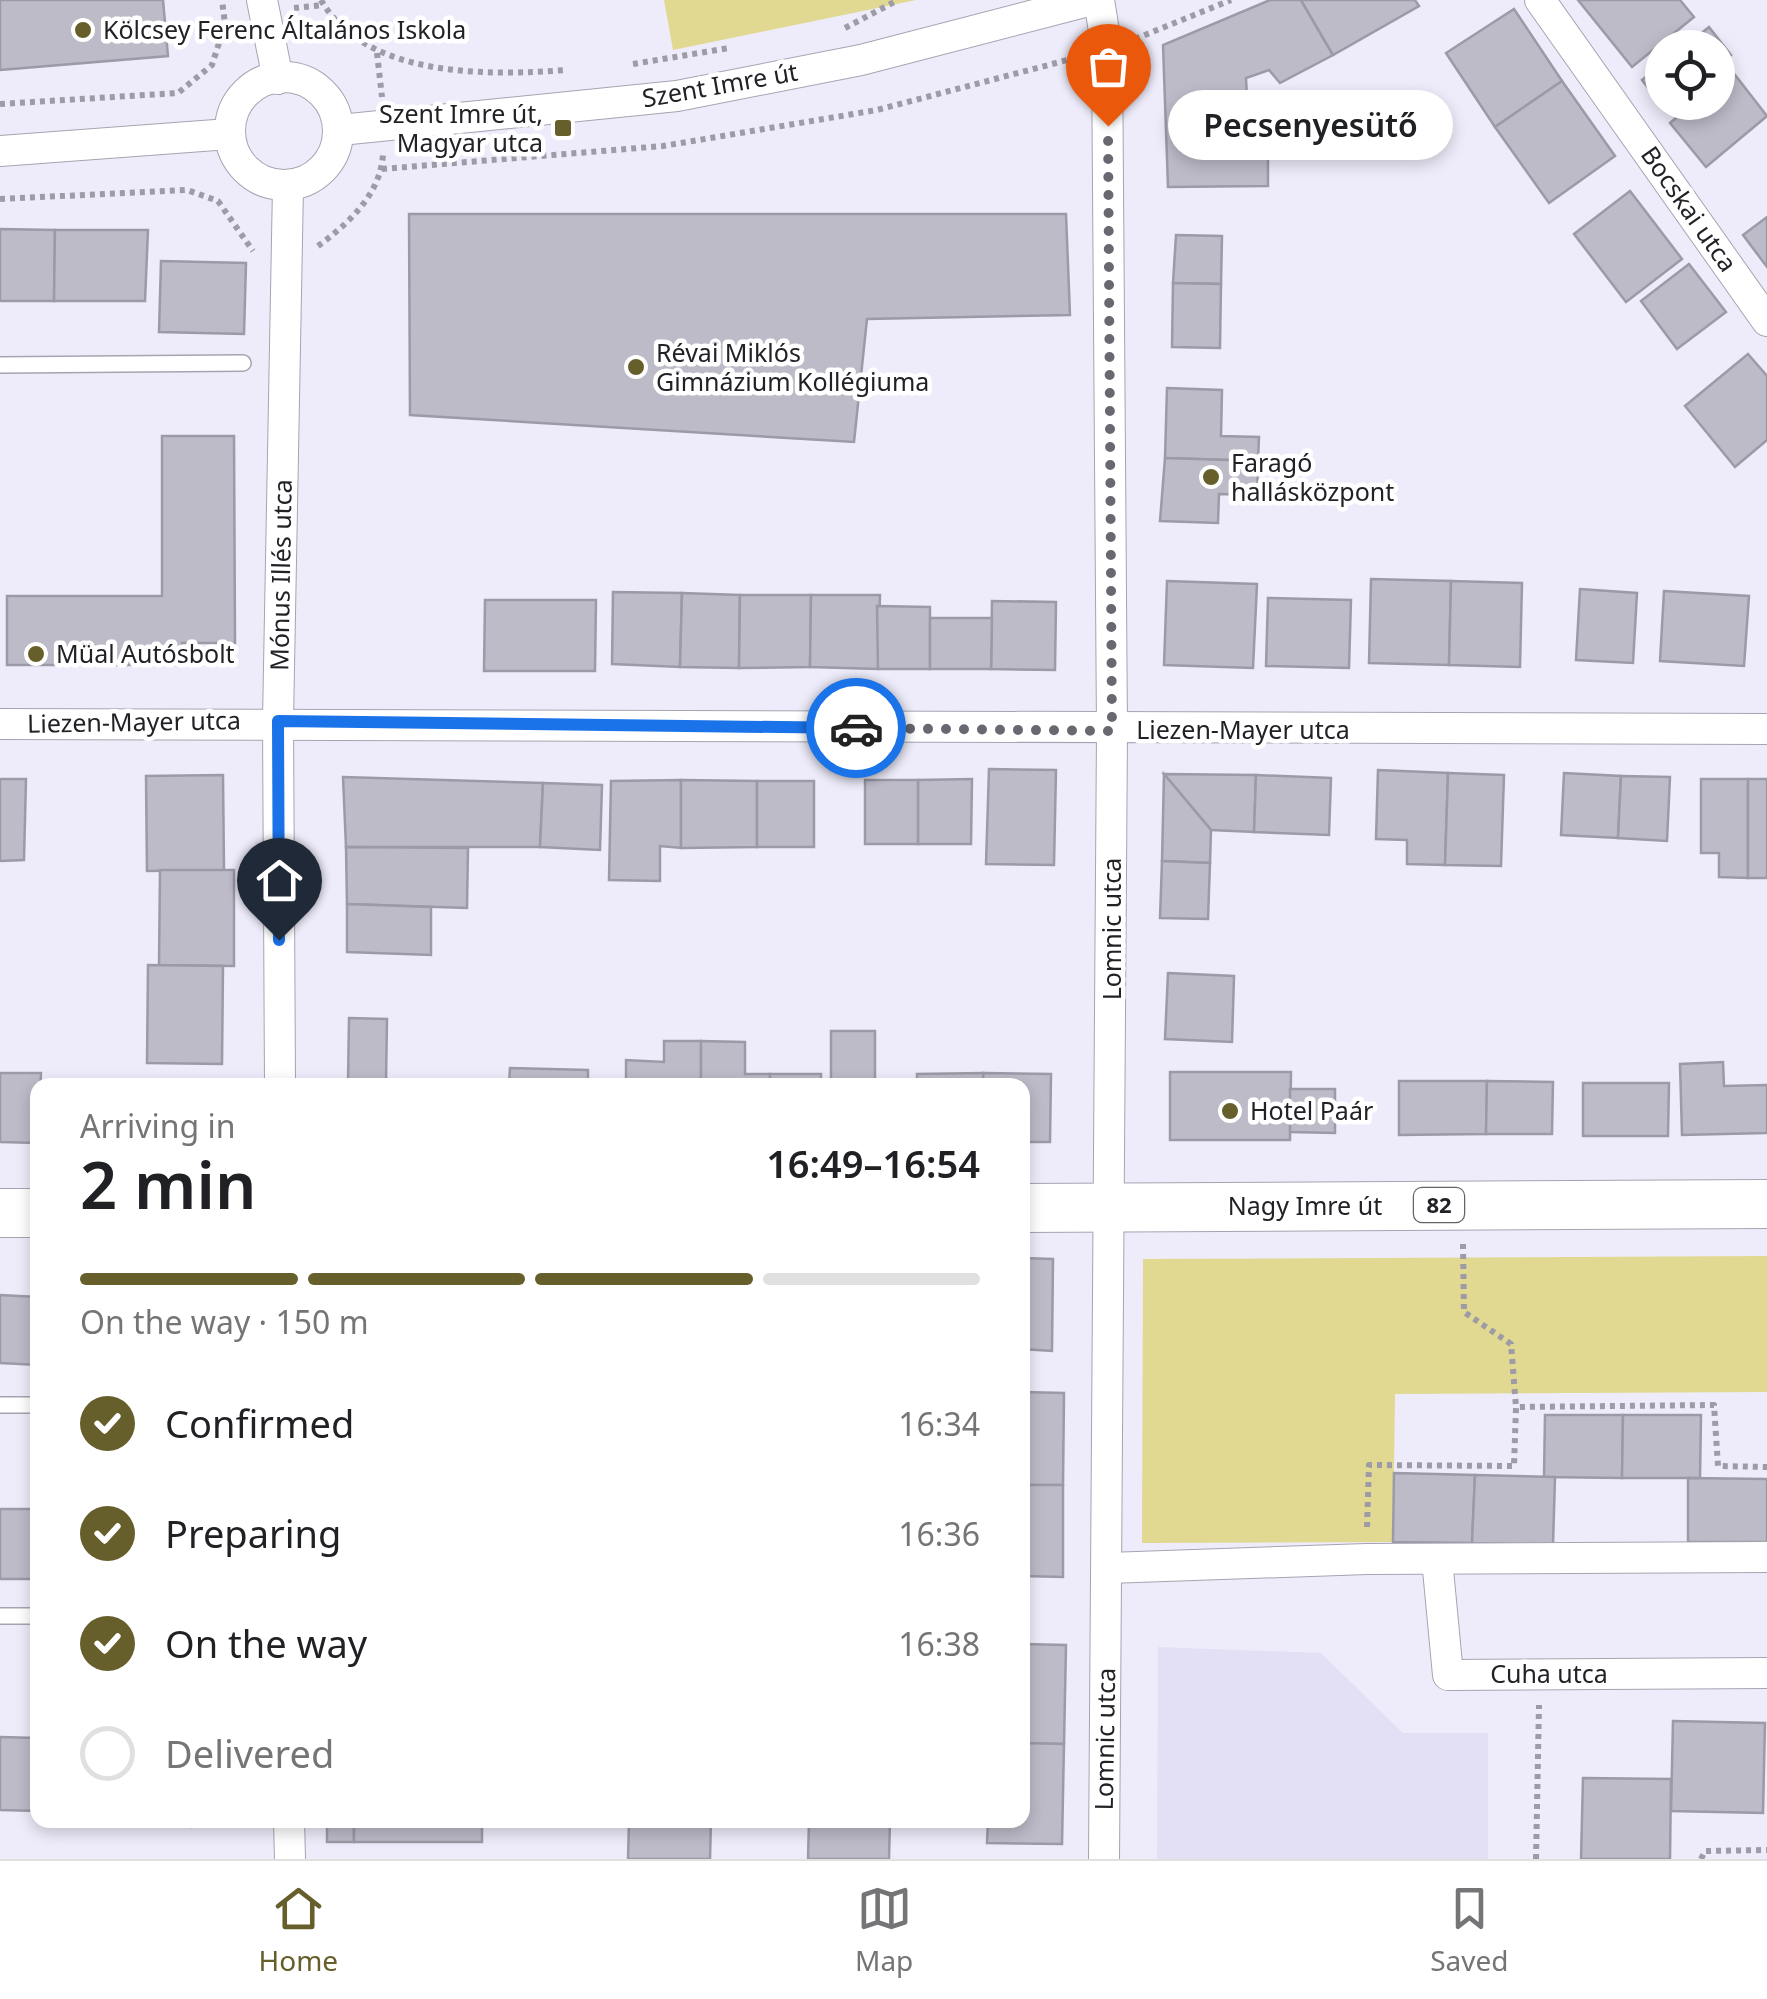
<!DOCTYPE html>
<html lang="en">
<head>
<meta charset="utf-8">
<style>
  body { margin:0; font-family:"Noto Sans",sans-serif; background:#f2f2f2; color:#202124; height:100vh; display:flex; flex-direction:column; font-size:38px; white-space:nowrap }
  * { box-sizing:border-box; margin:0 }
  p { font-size:32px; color:#757577 }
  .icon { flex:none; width:55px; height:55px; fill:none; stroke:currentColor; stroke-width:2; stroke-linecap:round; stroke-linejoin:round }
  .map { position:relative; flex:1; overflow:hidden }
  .panel { position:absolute; left:30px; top:1078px; width:1000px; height:750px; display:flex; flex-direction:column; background:#fff; border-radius:20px; box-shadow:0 5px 15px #0003 }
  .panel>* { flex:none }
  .controls { position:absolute; left:1645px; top:30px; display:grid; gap:20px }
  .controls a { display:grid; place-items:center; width:90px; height:90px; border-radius:50%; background:#fff; box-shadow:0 5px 15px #0003; font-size:50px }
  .pin { position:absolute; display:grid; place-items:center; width:85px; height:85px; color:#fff; margin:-102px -42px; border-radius:50% 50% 50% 0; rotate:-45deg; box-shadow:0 0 10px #0007 }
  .pin .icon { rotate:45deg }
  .courier { position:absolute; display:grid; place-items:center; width:100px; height:100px; margin:-50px; border:8px solid #1a73e8; border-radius:50%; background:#fff; color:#222; box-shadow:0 2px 12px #0007 }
  .bubble { position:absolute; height:70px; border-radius:35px; background:#fff; box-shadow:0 5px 15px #0003; font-size:32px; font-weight:600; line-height:70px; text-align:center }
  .summary em { font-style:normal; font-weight:600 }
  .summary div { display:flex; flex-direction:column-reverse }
  .summary { display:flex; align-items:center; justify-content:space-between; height:170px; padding:0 50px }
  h1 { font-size:65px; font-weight:600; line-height:75px }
  .bar { display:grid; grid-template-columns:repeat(4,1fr); gap:15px 10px; align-content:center; height:120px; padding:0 50px }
  .bar i { height:12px; border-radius:8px; background:#e0e0e0 }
  .bar .current { background:#665f2b }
  .bar p { grid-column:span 4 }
  ol { padding:0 50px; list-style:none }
  li { display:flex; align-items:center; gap:30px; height:110px }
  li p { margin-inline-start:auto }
  li .icon { padding:10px; border-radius:50%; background:#665f2b; color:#fff; stroke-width:4 }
  li:last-child { color:#757577 }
  li i { width:55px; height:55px; border:5px solid #e0e0e0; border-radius:50% }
  .tab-bar { display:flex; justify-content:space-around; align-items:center; height:140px; border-top:2px solid #e0e0e0; background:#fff; font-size:28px; color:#757577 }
  .tab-bar a { display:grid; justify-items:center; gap:5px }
  .tab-bar .current { color:#665f2b }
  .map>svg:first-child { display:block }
</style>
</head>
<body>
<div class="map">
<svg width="1767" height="1859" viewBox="0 0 1767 1859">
  <rect width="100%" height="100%" fill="#eeecfa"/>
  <polygon fill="#e3e0f5" points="1158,1647 1321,1653 1403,1733 1488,1733 1488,1859 1157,1859"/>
  <g fill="#e1d891">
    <polygon points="664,0 916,0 673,50"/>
    <polygon points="1767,1256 1767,1392 1395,1394 1393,1542 1142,1543 1143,1259"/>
  </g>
  <g fill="#bdbbc8" stroke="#9c9aa6" stroke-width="2.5">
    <polygon points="0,0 163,0 168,56 0,70"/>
    <polygon points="1270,0 1301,0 1333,55 1280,83 1269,70 1246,78 1249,138 1268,138 1268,186 1168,187 1163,45"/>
    <polygon points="1301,0 1415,0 1419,6 1333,55"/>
    <polygon points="1578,0 1680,0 1694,17 1632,67"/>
    <polygon points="1514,9 1562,81 1495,127 1446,53"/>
    <polygon points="1709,27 1731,55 1718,66 1718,48 1683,48"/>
    <polygon points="1662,64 1662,102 1672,102 1664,109 1642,80"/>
    <polygon points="1732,71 1767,116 1706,167 1670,123 1695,102 1718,102 1718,83"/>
    <polygon points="1562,81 1615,156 1549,203 1495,127"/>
    <polygon points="1630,191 1682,259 1626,302 1574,234"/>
    <polygon points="409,214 1066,214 1070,315 867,319 854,442 410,415"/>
    <polygon points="1767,217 1767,267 1743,235"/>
    <polygon points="0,229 55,230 54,301 0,301"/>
    <polygon points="55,230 148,230 145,301 54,301"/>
    <polygon points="1176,235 1222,236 1221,284 1173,283"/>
    <polygon points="161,261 246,263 244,334 159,332"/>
    <polygon points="1689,264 1726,312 1677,349 1641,301"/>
    <polygon points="1173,283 1221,284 1220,348 1172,347"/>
    <polygon points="1748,354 1767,376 1767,440 1735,467 1685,406"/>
    <polygon points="1167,388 1222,390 1221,436 1259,437 1258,461 1165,458"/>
    <polygon points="162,436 234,436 235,643 182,643 182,665 7,665 7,596 162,596"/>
    <polygon points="1165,458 1258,461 1257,495 1219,494 1218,523 1160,521"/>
    <polygon points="1371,579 1451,581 1449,665 1369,663"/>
    <polygon points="1167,581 1257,584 1253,668 1164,665"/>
    <polygon points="1451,581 1522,583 1520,667 1449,665"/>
    <polygon points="1580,589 1637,593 1633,663 1576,660"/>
    <polygon points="1664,591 1749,596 1744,666 1660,661"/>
    <polygon points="613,592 682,593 680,667 612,664"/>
    <polygon points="682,593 740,595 739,668 680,667"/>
    <polygon points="740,595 811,595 810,667 739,668"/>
    <polygon points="811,595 880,595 878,669 810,667"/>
    <polygon points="1268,598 1351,600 1349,668 1266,666"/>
    <polygon points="485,600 596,600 595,671 484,671"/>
    <polygon points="992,601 1056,602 1055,670 991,669"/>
    <polygon points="877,606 930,607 930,669 878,669"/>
    <polygon points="930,618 992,618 991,669 930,669"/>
    <polygon points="989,769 1056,770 1054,865 986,864"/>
    <polygon points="1378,770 1448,773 1445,865 1407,864 1407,840 1376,839"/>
    <polygon points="1448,773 1504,775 1501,866 1445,865"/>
    <polygon points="1564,773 1621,776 1618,838 1561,835"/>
    <polygon points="1164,774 1256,775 1254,832 1211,830"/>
    <polygon points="1164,774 1211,830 1210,863 1162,861"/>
    <polygon points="223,775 224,870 147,871 146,776"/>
    <polygon points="1256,775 1331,778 1329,835 1254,832"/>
    <polygon points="1621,776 1670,777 1667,841 1618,838"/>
    <polygon points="343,777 543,783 540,847 346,847"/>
    <polygon points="0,779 26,779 24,860 0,861"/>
    <polygon points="972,779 971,844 918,844 918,780"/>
    <polygon points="1701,779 1748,779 1748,878 1719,877 1719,853 1701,853"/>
    <rect x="1748" y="779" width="19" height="99"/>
    <polygon points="681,780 681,848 660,846 660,881 609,880 611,781"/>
    <polygon points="681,780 757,781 757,847 681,848"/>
    <rect x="865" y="780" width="53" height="64"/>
    <rect x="757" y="781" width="57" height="66"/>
    <polygon points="543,783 602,785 600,850 540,847"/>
    <polygon points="346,847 468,848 467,908 347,904"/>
    <polygon points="1162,861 1210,863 1208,919 1160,918"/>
    <polygon points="160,870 234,870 234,966 159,965"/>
    <polygon points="347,904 431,907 431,955 347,952"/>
    <polygon points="148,965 223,966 222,1064 147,1063"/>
    <polygon points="1168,973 1234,976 1232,1042 1165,1039"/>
    <polygon points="349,1018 387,1019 386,1083 348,1082"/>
    <rect x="831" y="1031" width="44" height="54"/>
    <polygon points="664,1041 701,1041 701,1085 626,1085 626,1060 664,1062"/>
    <polygon points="701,1041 745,1042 745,1074 770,1074 770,1085 701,1085"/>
    <polygon points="1723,1062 1724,1086 1767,1085 1767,1133 1682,1135 1680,1064"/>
    <polygon points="510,1068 588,1070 588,1085 509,1085"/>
    <polygon points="1170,1072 1291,1072 1290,1140 1170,1140"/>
    <polygon points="0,1073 41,1073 38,1143 0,1142"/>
    <polygon points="983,1073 1051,1074 1050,1142 1022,1142 1022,1085 983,1085"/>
    <polygon points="983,1073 983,1085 917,1085 917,1074"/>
    <rect x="770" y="1074" width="51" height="11"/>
    <polygon points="1399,1081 1487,1081 1486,1134 1399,1135"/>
    <polygon points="1487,1081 1553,1082 1552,1134 1486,1134"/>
    <polygon points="348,1082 386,1083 407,1085 348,1085"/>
    <polygon points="1583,1083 1669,1083 1668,1136 1583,1136"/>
    <polygon points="1290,1089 1335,1089 1335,1133 1290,1132"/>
    <polygon points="1022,1258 1053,1259 1052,1351 1022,1349"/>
    <polygon points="0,1295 38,1297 38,1365 0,1363"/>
    <polygon points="1022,1392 1064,1393 1063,1485 1022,1485"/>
    <polygon points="1545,1415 1623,1415 1622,1478 1544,1477"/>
    <polygon points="1623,1415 1701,1415 1700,1478 1622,1478"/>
    <polygon points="1394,1473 1475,1475 1472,1543 1393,1542"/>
    <polygon points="1475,1475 1555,1477 1553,1545 1472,1543"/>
    <polygon points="1688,1478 1767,1479 1767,1542 1688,1542"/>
    <polygon points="1022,1485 1063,1485 1063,1577 1022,1576"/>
    <rect x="0" y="1509" width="38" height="70"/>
    <polygon points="1022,1644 1066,1645 1064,1744 1022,1743"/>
    <polygon points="1673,1721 1765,1723 1763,1813 1671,1811"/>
    <polygon points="0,1737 38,1738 38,1811 0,1810"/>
    <polygon points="1022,1743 1064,1744 1062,1844 987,1843 988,1820 1022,1820"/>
    <polygon points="1583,1778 1671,1779 1670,1859 1581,1859"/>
    <polygon points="89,1820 192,1820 191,1827"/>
    <rect x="327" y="1820" width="27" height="22"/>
    <rect x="354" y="1820" width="128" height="22"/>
    <polygon points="629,1820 711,1820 710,1859 628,1859"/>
    <polygon points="809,1820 890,1820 889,1859 808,1859"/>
  </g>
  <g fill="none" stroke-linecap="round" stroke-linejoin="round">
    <defs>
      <g id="lane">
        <polyline points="0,365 243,363"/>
        <polyline points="0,1405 38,1405"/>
        <polyline points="0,1616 38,1616"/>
      </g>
      <g id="street">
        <polyline points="262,0 278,79"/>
        <polyline points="1099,0 1107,50 1112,731 1104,1859"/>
        <polyline points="1540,0 1767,321"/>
        <circle cx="284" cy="131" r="54"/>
        <polyline points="340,130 677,96 861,60 1092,0"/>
        <polyline points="0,151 229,134"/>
        <polyline points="0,724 1767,729"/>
        <polyline points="280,1085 278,721 288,186"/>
        <polyline points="1437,1559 1448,1675 1767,1673"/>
        <polyline points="1108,1568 1367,1559 1767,1557"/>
        <polyline points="289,1820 290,1859"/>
      </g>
      <g id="primary">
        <polyline points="1022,1208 1767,1204"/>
        <polyline points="0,1213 38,1213"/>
      </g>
    </defs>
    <use href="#lane" stroke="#a6a4b1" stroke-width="18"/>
    <use href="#street" stroke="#a6a4b1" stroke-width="32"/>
    <use href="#primary" stroke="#a6a4b1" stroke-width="50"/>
    <g stroke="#9d9ba5" stroke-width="6" stroke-dasharray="5 5" stroke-linecap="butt">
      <path d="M321 0C365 78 488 76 566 70"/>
      <polyline points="294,8 323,5"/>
      <polyline points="845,28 898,0"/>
      <polyline points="1135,39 1231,0"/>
      <polyline points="377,53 382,97"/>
      <polyline points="633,64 729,48"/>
      <polyline points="0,104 178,93 212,65 225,24 222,0"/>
      <polyline points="382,169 663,146 877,110 1075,58"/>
      <polyline points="0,199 187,190 218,201 253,251"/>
      <path d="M318 246C348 224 381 194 383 154"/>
      <polyline points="1463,1244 1464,1312 1511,1344 1516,1407"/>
      <polyline points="1367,1527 1369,1465 1514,1466 1516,1407 1714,1405 1718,1466 1767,1467"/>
      <polyline points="1536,1859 1539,1705"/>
      <polyline points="1701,1859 1705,1851 1767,1850"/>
    </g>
    <use href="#lane" stroke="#fff" stroke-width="15"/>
    <use href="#street" stroke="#fff" stroke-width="30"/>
    <use href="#primary" stroke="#fff" stroke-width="48"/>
  </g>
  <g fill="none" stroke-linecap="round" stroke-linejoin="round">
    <polyline stroke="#696870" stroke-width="10" stroke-dasharray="0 18" points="856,728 1112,731 1108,126"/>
    <polyline stroke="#1a73e8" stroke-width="12" points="279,940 278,721 856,728"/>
  </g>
  <g fill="#665f2b" stroke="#fff" stroke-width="4">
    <circle cx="83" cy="30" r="10"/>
    <rect x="553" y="118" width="20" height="20" rx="5"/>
    <circle cx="636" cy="367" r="10"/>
    <circle cx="1211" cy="477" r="10"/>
    <circle cx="36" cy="654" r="10"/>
    <circle cx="1230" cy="1111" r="10"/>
  </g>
  <g text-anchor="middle" stroke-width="9" stroke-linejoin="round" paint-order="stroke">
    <rect fill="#fff" stroke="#646467" stroke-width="2.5" x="1414" y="1188" width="50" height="34" rx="8"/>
    <g font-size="22" font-weight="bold" fill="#222126">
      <text x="1439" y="1213">82</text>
    </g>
    <g font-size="25" fill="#222126" stroke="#fff" text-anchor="start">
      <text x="103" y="39">Kölcsey Ferenc Általános Iskola</text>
      <text x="543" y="123" text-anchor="end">Szent Imre út,<tspan x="543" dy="29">Magyar utca</tspan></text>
      <text x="656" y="362">Révai Miklós<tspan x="656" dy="29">Gimnázium Kollégiuma</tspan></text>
      <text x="1231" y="472">Faragó<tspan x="1231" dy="29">hallásközpont</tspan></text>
      <text x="56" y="663">Müal Autósbolt</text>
      <text x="1250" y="1120">Hotel Paár</text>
    </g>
    <g font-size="25" fill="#222126" stroke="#fff">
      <text transform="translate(720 85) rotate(-10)" y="9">Szent Imre út</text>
      <text transform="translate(1689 209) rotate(55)" y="9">Bocskai utca</text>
      <text transform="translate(281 575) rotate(-89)" y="9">Mónus Illés utca</text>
      <text transform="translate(134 722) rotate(-1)" y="9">Liezen-Mayer utca</text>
      <text x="1243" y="739">Liezen-Mayer utca</text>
      <text transform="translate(1112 929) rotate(-90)" y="9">Lomnic utca</text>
      <text x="1305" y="1215">Nagy Imre út</text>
      <text x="1549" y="1683">Cuha utca</text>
      <text transform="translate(1105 1739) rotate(-89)" y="9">Lomnic utca</text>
    </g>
  </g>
</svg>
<div class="controls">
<a><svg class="icon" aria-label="locate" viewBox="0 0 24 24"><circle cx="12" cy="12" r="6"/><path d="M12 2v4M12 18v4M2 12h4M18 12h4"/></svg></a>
</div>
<div class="pin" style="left:1108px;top:126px;background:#ea580c"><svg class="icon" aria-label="bag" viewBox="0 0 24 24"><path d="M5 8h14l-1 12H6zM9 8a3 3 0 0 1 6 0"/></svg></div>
<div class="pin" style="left:279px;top:940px;background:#1f2937"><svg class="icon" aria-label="home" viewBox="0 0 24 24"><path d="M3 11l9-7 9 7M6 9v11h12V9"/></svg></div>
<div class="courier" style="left:856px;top:728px"><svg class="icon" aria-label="car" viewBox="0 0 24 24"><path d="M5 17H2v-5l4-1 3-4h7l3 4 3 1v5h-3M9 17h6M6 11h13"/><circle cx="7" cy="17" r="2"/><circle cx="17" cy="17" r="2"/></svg></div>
<div class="bubble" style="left:1168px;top:90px;width:285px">Pecsenyesütő</div>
<section class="panel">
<div class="summary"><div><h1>2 min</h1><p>Arriving in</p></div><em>16:49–16:54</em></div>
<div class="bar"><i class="current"></i><i class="current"></i><i class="current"></i><i></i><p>On the way · 150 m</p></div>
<ol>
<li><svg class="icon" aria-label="check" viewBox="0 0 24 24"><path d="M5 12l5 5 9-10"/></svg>Confirmed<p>16:34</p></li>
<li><svg class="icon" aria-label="check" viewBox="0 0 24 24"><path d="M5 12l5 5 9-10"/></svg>Preparing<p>16:36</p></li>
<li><svg class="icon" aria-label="check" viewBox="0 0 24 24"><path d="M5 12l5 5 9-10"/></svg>On the way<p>16:38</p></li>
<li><i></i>Delivered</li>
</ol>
</section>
</div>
<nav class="tab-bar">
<a class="current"><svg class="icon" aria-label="home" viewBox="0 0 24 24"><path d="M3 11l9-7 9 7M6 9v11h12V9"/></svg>Home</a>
<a><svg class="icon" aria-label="map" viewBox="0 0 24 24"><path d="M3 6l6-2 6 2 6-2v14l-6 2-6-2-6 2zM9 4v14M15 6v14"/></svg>Map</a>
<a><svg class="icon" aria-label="saved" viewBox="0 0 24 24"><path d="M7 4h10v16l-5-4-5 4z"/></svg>Saved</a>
</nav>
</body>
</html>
